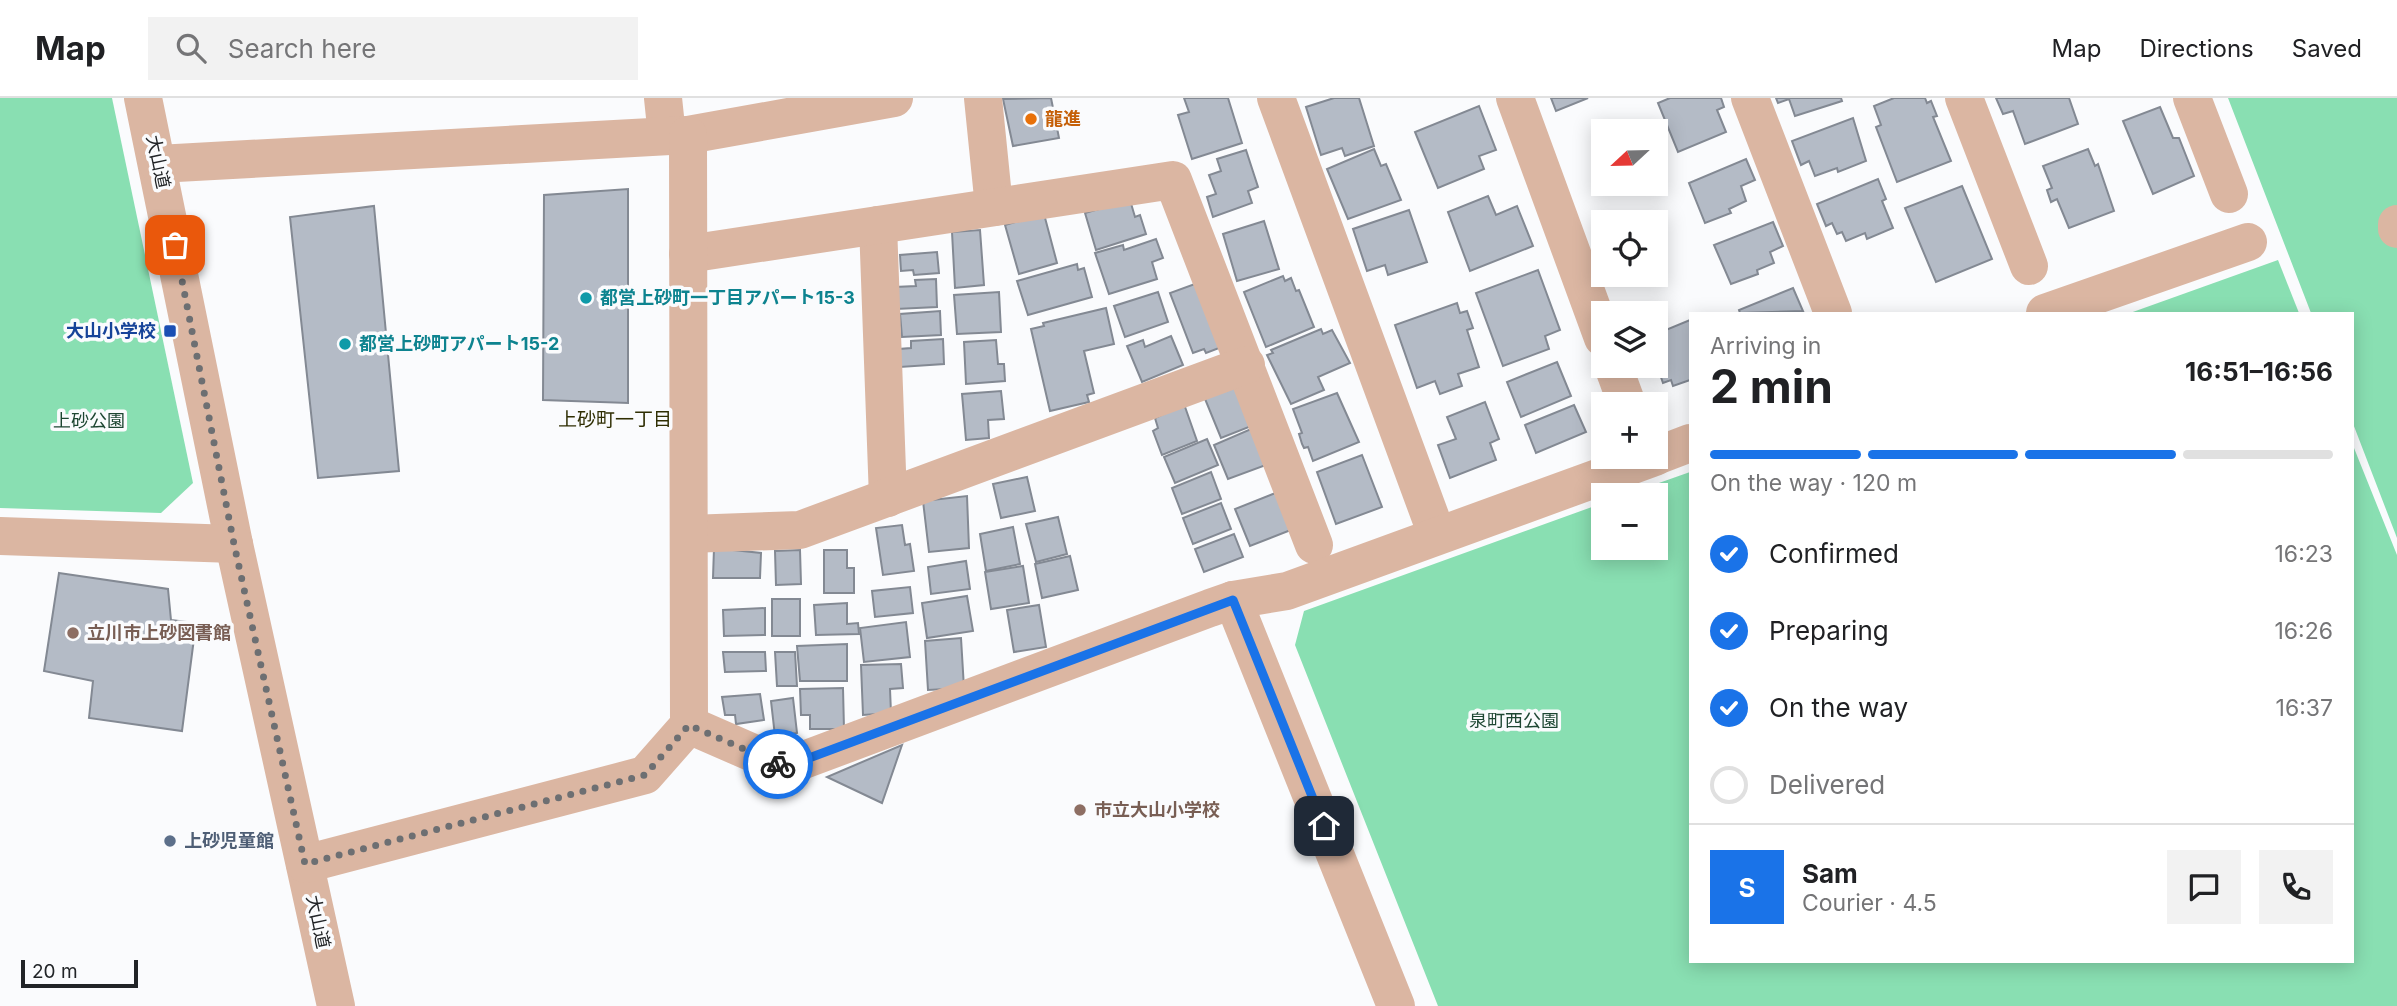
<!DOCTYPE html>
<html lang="en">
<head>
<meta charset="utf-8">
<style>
  body { margin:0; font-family:Inter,"Noto Sans JP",sans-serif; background:#f2f2f2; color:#202124; height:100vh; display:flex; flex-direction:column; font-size:26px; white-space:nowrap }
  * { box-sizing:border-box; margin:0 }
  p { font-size:23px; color:#757577 }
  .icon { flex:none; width:38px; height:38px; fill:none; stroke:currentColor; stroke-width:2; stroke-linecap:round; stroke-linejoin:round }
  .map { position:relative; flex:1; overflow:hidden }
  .sheet { position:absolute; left:1689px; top:214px; width:665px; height:651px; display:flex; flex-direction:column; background:#fff; border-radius:0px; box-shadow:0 4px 18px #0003 }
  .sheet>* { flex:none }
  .needle { width:46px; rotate:248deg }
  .buttons { position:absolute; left:1591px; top:21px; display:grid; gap:14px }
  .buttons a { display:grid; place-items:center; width:77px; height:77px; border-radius:0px; background:#fff; box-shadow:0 4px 18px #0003; font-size:35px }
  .scale { position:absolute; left:21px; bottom:18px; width:117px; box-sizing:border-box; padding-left:7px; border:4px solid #212427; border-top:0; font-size:19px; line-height:24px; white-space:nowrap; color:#212427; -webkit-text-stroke:5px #fafbfd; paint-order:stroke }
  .pin { position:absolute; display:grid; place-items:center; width:60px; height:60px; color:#fff; margin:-30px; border-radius:14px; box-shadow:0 4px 10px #0006 }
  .courier { position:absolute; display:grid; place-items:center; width:70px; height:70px; margin:-35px; border:5px solid #1a73e8; border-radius:50%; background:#fff; color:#222; box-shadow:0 2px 9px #0007 }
  .head em { font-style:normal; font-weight:700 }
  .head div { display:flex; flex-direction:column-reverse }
  .head { display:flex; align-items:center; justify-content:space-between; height:119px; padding:0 21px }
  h1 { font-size:46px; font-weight:700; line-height:52px }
  .bar { display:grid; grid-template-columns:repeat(4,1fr); gap:10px 7px; align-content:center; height:84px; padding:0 21px }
  .bar i { height:9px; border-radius:5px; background:#e0e0e0 }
  .bar .active { background:#1a73e8 }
  .bar p { grid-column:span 4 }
  .line { display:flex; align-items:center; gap:18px; padding:0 21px; border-top:2px solid #e0e0e0 }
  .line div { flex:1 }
  .round { display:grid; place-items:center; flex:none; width:74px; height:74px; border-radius:0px; background:#f2f2f2 }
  ol { padding:0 21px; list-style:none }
  li { display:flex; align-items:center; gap:21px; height:77px }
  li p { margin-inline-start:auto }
  li .icon { padding:7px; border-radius:50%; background:#1a73e8; color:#fff; stroke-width:4 }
  li:last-child { color:#757577 }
  li i { width:38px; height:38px; border:4px solid #e0e0e0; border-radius:50% }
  header { display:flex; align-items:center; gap:42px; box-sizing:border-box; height:98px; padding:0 35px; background:#fff; border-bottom:2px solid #e0e0e0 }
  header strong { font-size:33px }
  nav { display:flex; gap:38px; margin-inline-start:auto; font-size:24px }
  .search { width:490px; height:63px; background:#f2f2f2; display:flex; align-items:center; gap:18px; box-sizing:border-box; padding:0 24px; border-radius:0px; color:#757577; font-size:26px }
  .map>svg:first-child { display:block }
</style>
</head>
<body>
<header>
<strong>Map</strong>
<div class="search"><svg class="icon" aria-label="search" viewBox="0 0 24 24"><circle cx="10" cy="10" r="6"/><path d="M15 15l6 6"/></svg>Search here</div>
<nav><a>Map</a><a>Directions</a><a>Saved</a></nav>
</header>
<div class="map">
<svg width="2397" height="908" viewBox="0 0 2397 908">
  <rect width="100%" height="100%" fill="#fafbfd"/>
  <g fill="#89dfb2">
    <polygon points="0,0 112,0 193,385 161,415 0,410"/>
    <polygon points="2228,0 2397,0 2397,440 2352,323 2352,215 2311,215"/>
    <polygon points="2278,162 2299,215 2130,215"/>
    <polygon points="2352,345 2397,457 2397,908 1438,908 1295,547 1304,513 1603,405 1603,450 1656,450 1656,397 1625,397 1690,374 1690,863 2352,863"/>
  </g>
  <g fill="#b4bbc6" stroke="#838993" stroke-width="2">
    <polygon points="1051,0 1059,40 1013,48 1003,1"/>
    <polygon points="1184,0 1228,0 1242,45 1192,61 1178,17 1189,14"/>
    <polygon points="1334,0 1359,0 1374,48 1345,58 1342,50 1321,57 1306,9"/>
    <polygon points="1551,0 1588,0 1556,13"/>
    <polygon points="1670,0 1721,0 1724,9 1717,12 1726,34 1678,54 1658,5"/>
    <polygon points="1776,0 1841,0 1842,3 1795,18 1789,1 1778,5"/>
    <polygon points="1894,0 1925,0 1927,5 1931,3 1937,18 1933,19 1951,63 1897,84 1876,29 1881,27 1874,8"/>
    <polygon points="1996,0 2069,0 2078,26 2025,46 2013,13 2003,16"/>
    <polygon points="1479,8 1496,52 1479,58 1484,71 1438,90 1415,34"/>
    <polygon points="2160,9 2173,40 2179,40 2194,78 2153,96 2123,23"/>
    <polygon points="1853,20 1866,63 1838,74 1837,70 1815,78 1809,63 1801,67 1792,43"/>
    <polygon points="1374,51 1381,68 1386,66 1401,102 1348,121 1327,71"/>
    <polygon points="2088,51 2095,68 2098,66 2114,113 2069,130 2057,101 2051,104 2047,92 2052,90 2043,68"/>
    <polygon points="1246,52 1258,89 1248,93 1252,105 1213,119 1207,99 1216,96 1209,77 1221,73 1217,61"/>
    <polygon points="1746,61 1755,82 1741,88 1746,103 1729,111 1731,115 1705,125 1689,85"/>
    <polygon points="1878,81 1886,101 1882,103 1893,130 1867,141 1865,135 1846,143 1842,134 1837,136 1832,125 1826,128 1817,106"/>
    <polygon points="1962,88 1992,161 1936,184 1905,110"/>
    <polygon points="628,91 628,305 543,302 544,97"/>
    <polygon points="1488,98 1496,117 1517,108 1533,148 1470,173 1448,114"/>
    <polygon points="1130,102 1135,119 1140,117 1146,136 1096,152 1085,115"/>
    <polygon points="374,108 399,373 318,380 290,119"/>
    <polygon points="1409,112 1427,164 1388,177 1385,167 1367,173 1353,131"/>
    <polygon points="1044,116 1057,165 1019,176 1005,127"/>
    <polygon points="1264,123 1279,171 1237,183 1223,136"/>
    <polygon points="1773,124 1783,148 1770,154 1774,165 1757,172 1758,176 1731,186 1714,147"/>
    <polygon points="980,132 984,187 955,190 952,134"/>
    <polygon points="1156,141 1163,160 1152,164 1157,181 1109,196 1095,155 1123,147 1124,152"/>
    <polygon points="937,154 939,175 914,177 913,172 901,173 900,157"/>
    <polygon points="1077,166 1078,172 1084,170 1092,199 1028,217 1017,183"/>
    <polygon points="1538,172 1560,232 1545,238 1549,251 1503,268 1476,195"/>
    <polygon points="1283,178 1285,183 1291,180 1296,193 1299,192 1314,229 1266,249 1244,194"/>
    <polygon points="936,181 937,209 896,211 895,189 916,188 915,182"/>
    <polygon points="1203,183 1227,247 1206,255 1204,251 1193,255 1170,195"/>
    <polygon points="1793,190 1803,213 1740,215 1739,212"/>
    <polygon points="999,194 1001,234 957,236 954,197"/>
    <polygon points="1158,194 1168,224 1125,239 1114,208"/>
    <polygon points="1457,205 1460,215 1467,213 1473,230 1467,232 1479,269 1458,276 1462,288 1440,296 1435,283 1417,290 1395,227"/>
    <polygon points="1106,210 1114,246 1084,253 1094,295 1087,297 1089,304 1050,313 1031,231 1044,228 1043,225"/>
    <polygon points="940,213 941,237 902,239 900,216"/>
    <polygon points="1690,222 1690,282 1673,288 1671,282 1663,285 1656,265 1656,259 1662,256 1656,236"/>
    <polygon points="1321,231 1323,236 1332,232 1350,265 1318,279 1324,292 1291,306 1267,257 1273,255 1271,252"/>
    <polygon points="1171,238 1183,267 1142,284 1127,248 1143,242 1145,249"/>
    <polygon points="943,241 944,266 900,269 899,251 911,250 911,243"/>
    <polygon points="996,242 998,266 1004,266 1005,283 966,286 964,244"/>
    <polygon points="1557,264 1571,298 1521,319 1507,284"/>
    <polygon points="1237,282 1254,327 1221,340 1203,296"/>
    <polygon points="1001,293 1004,321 988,322 989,340 966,342 962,296"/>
    <polygon points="1337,295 1359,344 1313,363 1308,349 1304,350 1302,346 1299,336 1302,335 1293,311"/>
    <polygon points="1485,304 1499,341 1490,345 1496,362 1450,380 1438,347 1456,341 1447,319"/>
    <polygon points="1184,306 1197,343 1162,357 1153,333 1158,330 1155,320"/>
    <polygon points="1574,307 1586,334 1536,355 1525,327"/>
    <polygon points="1251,331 1266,367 1228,381 1214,347"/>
    <polygon points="1207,341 1218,367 1175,385 1164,359"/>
    <polygon points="1362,357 1382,409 1336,426 1317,374"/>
    <polygon points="1211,374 1221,401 1182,416 1172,390"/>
    <polygon points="1027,379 1035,413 1001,420 993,386"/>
    <polygon points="1278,394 1296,430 1250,448 1235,411"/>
    <polygon points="967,398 969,450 929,454 923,403"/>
    <polygon points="1221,405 1231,431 1193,446 1183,420"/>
    <polygon points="1058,419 1067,456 1036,464 1026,426"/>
    <polygon points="902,427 905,447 910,446 914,473 883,477 876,430"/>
    <polygon points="1013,429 1020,466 986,473 980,436"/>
    <polygon points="1234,436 1243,459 1204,474 1195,451"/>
    <polygon points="714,450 761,455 760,480 713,480"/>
    <polygon points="800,452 801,486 776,487 775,453"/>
    <polygon points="824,452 847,452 847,470 854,470 854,495 824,495"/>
    <polygon points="1070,458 1078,492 1042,500 1035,466"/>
    <polygon points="966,463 970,491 931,496 928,469"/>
    <polygon points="1023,468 1029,505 991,511 985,474"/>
    <polygon points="59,475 168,491 171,522 196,525 182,633 89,620 93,583 44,573"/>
    <polygon points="910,489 913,515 875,519 872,493"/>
    <polygon points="967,498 973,533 927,540 922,505"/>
    <rect x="772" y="501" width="28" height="37"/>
    <polygon points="847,505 847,526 858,525 859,536 816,537 814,507"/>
    <polygon points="1039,507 1046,549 1014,554 1007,512"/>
    <polygon points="765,510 765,537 724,538 723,512"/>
    <polygon points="906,524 910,559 864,564 860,530"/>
    <polygon points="961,540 964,590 928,592 925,543"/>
    <polygon points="847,546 847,583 800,583 797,548"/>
    <polygon points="723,554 765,554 766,573 725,574"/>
    <polygon points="775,554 795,554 797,588 777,588"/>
    <polygon points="901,566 903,590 890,591 891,615 863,617 861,567"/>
    <polygon points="843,590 844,631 810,631 810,617 801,617 800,591"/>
    <polygon points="760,596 764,622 736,626 735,617 725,617 722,599"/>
    <polygon points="793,600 797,635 775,638 771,603"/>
    <polygon points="902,647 882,705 827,679"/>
  </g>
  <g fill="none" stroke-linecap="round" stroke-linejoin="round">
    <g stroke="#dbb6a2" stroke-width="38">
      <polyline points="143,0 234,446 336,908"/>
      <polyline points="663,0 667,38"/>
      <polyline points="983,0 994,109"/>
      <polyline points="1276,0 1437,437"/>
      <polyline points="1515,0 1603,240"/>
      <polyline points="1750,0 1833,215"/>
      <polyline points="1964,0 2029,168"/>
      <polyline points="2192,0 2229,96"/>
      <polyline points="158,66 688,37 894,0"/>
      <polyline points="2397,126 2397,131"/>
      <polyline points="878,127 888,400"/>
      <polyline points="688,156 1173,82 1314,447"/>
      <polyline points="2045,215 2248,144"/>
      <polyline points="1613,268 1627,306"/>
      <polyline points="1656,358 1690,345"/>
      <polyline points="689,436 800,432 1246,267"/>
      <polyline points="0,438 234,446"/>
      <polyline points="1233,502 1396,908"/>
      <polyline points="689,627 785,669 1210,510 1233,502 1287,493 1655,359"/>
      <polyline points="305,766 645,677 689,627 688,37"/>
    </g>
  </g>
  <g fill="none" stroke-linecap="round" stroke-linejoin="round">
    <polyline stroke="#6d6f72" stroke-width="7" stroke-dasharray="0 12.6" points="175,147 234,446 305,766 645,677 689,627 778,666"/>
    <polyline stroke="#1a73e8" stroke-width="9" points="778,666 785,669 1233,502 1324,728"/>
  </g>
  <circle fill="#e8710a" stroke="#fafbfd" stroke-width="2.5" cx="1031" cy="21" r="7"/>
  <g fill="#0f9aa8" stroke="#fafbfd" stroke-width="2.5">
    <circle cx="586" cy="200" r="7"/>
    <circle cx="345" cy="246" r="7"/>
  </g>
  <rect fill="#1a4fb4" stroke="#fafbfd" stroke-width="2.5" x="163" y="226" width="14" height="14" rx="3.5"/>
  <g fill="#8d6e63" stroke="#fafbfd" stroke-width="2.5">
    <circle cx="73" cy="535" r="7"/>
    <circle cx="1080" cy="712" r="7"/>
  </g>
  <circle fill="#5c6f8a" stroke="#fafbfd" stroke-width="2.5" cx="170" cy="743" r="7"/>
  <g text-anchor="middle" stroke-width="7" stroke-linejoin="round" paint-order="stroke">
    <g font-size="18" font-weight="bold" fill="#c56008" stroke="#fafbfd" text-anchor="start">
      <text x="1045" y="27">龍進</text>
    </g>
    <g font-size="18" fill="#212427" stroke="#fafbfd">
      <text transform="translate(158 64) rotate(78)" y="6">大山道</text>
      <text transform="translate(318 824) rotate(78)" y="6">大山道</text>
    </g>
    <g font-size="18" font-weight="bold" fill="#0d838f" stroke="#fafbfd" text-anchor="start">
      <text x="600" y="206">都営上砂町一丁目アパート15-3</text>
      <text x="359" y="252">都営上砂町アパート15-2</text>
    </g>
    <g font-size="18" font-weight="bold" fill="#164399" stroke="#fafbfd" text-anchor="end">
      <text x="156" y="239">大山小学校</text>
    </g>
    <g font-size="18" fill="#1d4632" stroke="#fafbfd">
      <text x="89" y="329">上砂公園</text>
      <text x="1514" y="629">泉町西公園</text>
    </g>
    <g font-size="18" font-weight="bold" fill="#785e54" stroke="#fafbfd" text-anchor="start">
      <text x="87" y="541">立川市上砂図書館</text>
      <text x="1094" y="718">市立大山小学校</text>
    </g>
    <g font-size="18" font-weight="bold" fill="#4e5e75" stroke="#fafbfd" text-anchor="start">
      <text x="184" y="749">上砂児童館</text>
    </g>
    <g font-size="19" fill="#2f2e03" stroke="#fafbfd">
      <text x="615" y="328">上砂町一丁目</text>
    </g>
  </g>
</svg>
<div class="buttons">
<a><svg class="needle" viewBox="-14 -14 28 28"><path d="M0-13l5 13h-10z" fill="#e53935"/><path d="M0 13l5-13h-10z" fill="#757577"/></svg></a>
<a><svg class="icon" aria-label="locate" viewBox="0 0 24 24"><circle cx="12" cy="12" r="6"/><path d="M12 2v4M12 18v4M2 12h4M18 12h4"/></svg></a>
<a><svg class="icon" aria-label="layers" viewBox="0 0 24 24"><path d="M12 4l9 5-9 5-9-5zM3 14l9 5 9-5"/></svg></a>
<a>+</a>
<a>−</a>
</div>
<div class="scale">20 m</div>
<div class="pin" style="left:175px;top:147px;background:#ea580c"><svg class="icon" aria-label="bag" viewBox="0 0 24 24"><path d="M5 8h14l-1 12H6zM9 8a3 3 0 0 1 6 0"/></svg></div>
<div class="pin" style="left:1324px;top:728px;background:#1f2937"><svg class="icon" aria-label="home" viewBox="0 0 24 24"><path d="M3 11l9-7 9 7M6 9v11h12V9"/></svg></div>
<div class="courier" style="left:778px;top:666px"><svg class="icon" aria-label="bike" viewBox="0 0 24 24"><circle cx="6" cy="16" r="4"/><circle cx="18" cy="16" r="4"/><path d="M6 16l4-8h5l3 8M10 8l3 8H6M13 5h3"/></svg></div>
<section class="sheet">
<div class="head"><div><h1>2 min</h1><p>Arriving in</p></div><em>16:51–16:56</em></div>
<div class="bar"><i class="active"></i><i class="active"></i><i class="active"></i><i></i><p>On the way · 120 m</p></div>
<ol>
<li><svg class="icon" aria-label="check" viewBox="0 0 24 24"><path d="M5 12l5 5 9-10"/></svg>Confirmed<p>16:23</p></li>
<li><svg class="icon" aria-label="check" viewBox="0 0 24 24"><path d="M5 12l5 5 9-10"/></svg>Preparing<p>16:26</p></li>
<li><svg class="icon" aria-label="check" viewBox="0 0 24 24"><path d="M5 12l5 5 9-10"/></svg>On the way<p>16:37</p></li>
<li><i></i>Delivered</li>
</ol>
<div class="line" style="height:126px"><b class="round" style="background:#1a73e8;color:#fff">S</b><div><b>Sam</b><p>Courier · 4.5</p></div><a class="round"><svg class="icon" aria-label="chat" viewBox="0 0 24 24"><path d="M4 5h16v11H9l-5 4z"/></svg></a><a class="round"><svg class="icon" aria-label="phone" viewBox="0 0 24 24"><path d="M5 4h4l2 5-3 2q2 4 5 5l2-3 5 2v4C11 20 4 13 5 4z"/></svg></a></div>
</section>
</div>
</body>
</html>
